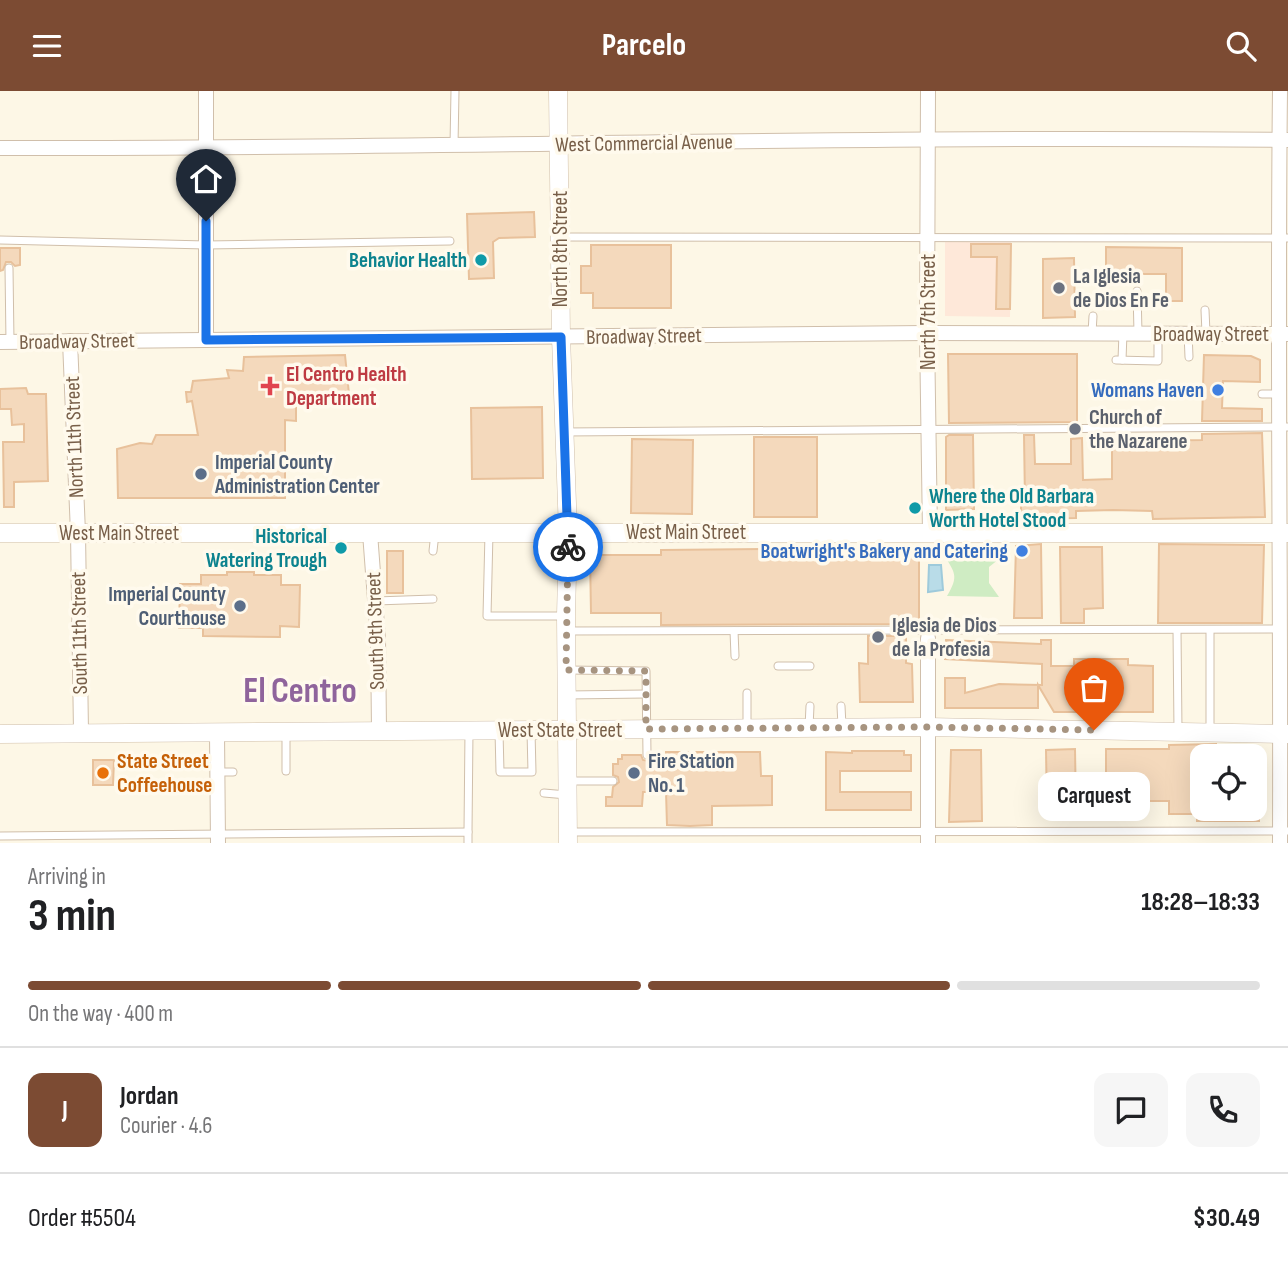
<!DOCTYPE html>
<html lang="en">
<head>
<meta charset="utf-8">
<style>
  body { margin:0; font-family:"Sofia Sans Condensed",sans-serif; background:#f6f6f6; color:#202124; height:100vh; display:flex; flex-direction:column; font-size:26px; white-space:nowrap }
  * { box-sizing:border-box; margin:0 }
  p { font-size:23px; color:#757577 }
  .icon { flex:none; width:38px; height:38px; fill:none; stroke:currentColor; stroke-width:2; stroke-linecap:round; stroke-linejoin:round }
  .map { position:relative; height:752px; overflow:hidden }
  .panel { display:flex; flex-direction:column; background:#fff; flex:1 }
  .panel>* { flex:none }
  .buttons { position:absolute; left:1190px; top:653px; display:grid; gap:14px }
  .buttons a { display:grid; place-items:center; width:77px; height:77px; border-radius:14px; background:#fff; box-shadow:0 7px 28px #0002; font-size:35px }
  .pin { position:absolute; display:grid; place-items:center; width:60px; height:60px; color:#fff; margin:-72px -30px; border-radius:50% 50% 50% 0; rotate:-45deg; box-shadow:0 0 7px #0007 }
  .pin .icon { rotate:45deg }
  .courier { position:absolute; display:grid; place-items:center; width:70px; height:70px; margin:-35px; border:5px solid #1a73e8; border-radius:50%; background:#fff; color:#222; box-shadow:0 2px 9px #0007 }
  .bubble { position:absolute; height:49px; border-radius:14px; background:#fff; box-shadow:0 7px 28px #0002; font-size:23px; font-weight:700; line-height:49px; text-align:center }
  .head em { font-style:normal; font-weight:700 }
  .head div { display:flex; flex-direction:column-reverse }
  .head { display:flex; align-items:center; justify-content:space-between; height:119px; padding:0 28px }
  h1 { font-size:46px; font-weight:700; line-height:52px }
  .bar { display:grid; grid-template-columns:repeat(4,1fr); gap:10px 7px; align-content:center; height:84px; padding:0 28px }
  .bar i { height:9px; border-radius:5px; background:#e0e0e0 }
  .bar .on { background:#7c4b33 }
  .bar p { grid-column:span 4 }
  .line { display:flex; align-items:center; gap:18px; padding:0 28px; border-top:2px solid #e0e0e0 }
  .line div { flex:1 }
  .round { display:grid; place-items:center; flex:none; width:74px; height:74px; border-radius:14px; background:#f6f6f6 }
  header { display:flex; justify-content:space-between; align-items:center; height:91px; padding:0 28px; background:#7c4b33; color:#fff; font-size:32px; font-weight:700 }
  .map>svg:first-child { display:block }
</style>
</head>
<body>
<header><svg class="icon" aria-label="menu" viewBox="0 0 24 24"><path d="M4 6h16M4 12h16M4 18h16"/></svg>Parcelo<svg class="icon" aria-label="search" viewBox="0 0 24 24"><circle cx="10" cy="10" r="6"/><path d="M15 15l6 6"/></svg></header>
<div class="map">
<svg width="1288" height="752" viewBox="0 0 1288 752">
  <rect width="100%" height="100%" fill="#fdf7e6"/>
  <polygon fill="#fee8d9" points="945,150 1011,150 1010,226 945,225"/>
  <path fill="#cfecc3" d="M944 464H999V468L989 476V492L999 506 947 505C959 485 955 482 944 464Z"/>
  <polygon fill="#b9dce8" stroke="#9ecadb" stroke-width="2" points="929,474 941,474 943,499 928,501"/>
  <g fill="#f4d9bc" stroke="#e8c19b" stroke-width="2">
    <polygon points="534,121 535,146 499,147 493,151 494,187 469,188 467,123"/>
    <polygon points="971,153 1011,153 1010,218 996,218 997,166 971,166"/>
    <polygon points="591,154 671,154 671,217 593,217 593,202 581,202 581,175 591,175"/>
    <polygon points="1106,156 1182,157 1182,210 1166,210 1166,183 1106,183"/>
    <polygon points="0,157 20,157 20,174 15,175 11,171 6,171 3,179 0,180"/>
    <polygon points="1074,167 1075,226 1043,227 1043,168"/>
    <polygon points="948,263 1077,263 1077,331 949,332"/>
    <polygon points="345,264 349,303 296,305 296,330 285,329 285,407 118,407 117,358 140,352 152,353 156,344 198,344 192,310 187,311 186,301 191,301 193,290 229,287 227,279 243,280 244,266"/>
    <polygon points="1204,264 1251,265 1260,269 1260,291 1223,290 1222,317 1262,318 1262,330 1202,330"/>
    <polygon points="26,297 28,303 46,303 48,390 14,391 14,416 4,416 3,351 24,351 24,333 12,334 11,318 0,318 0,298"/>
    <polygon points="542,316 543,387 472,388 471,317"/>
    <polygon points="1262,342 1265,426 1153,428 1152,420 1113,419 1076,420 1076,427 1021,428 1021,410 1025,410 1024,344 1034,344 1035,373 1071,373 1071,348 1082,347 1083,389 1112,388 1112,355 1140,355 1140,350 1202,349 1202,343"/>
    <polygon points="949,344 973,344 974,418 946,419 946,346"/>
    <rect x="754" y="346" width="63" height="80"/>
    <polygon points="632,348 693,349 692,423 631,422"/>
    <polygon points="1041,453 1042,527 1014,527 1016,455"/>
    <polygon points="1159,453 1264,454 1262,532 1158,532"/>
    <polygon points="1060,456 1102,456 1103,517 1084,518 1084,532 1061,532"/>
    <polygon points="860,457 860,460 919,460 919,533 661,534 661,522 591,522 590,464 661,464 661,459"/>
    <rect x="387" y="460" width="16" height="42"/>
    <polygon points="227,481 254,481 254,484 281,484 281,494 300,494 299,536 280,535 280,546 203,545 203,537 179,537 180,493 201,493 201,484 227,484"/>
    <polygon points="868,545 906,545 906,572 912,573 913,611 860,611 859,572 868,573"/>
    <polygon points="946,549 1041,553 1041,549 1051,549 1051,575 1074,575 1074,568 1128,568 1128,574 1153,575 1153,621 1054,621 1038,594 1038,617 945,617 945,587 965,587 965,602 999,593 1042,594 1042,573 945,568"/>
    <polygon points="1216,653 1216,665 1202,665 1202,718 1259,718 1259,730 1197,730 1197,723 1169,723 1169,710 1106,710 1106,658 1169,658 1169,654"/>
    <polygon points="1075,658 1076,719 1047,720 1046,659"/>
    <polygon points="951,659 981,659 982,730 949,731"/>
    <polygon points="852,660 904,660 904,664 911,664 911,680 840,680 840,701 911,701 911,719 826,719 826,661 852,662"/>
    <polygon points="666,661 760,661 761,685 772,685 772,714 712,715 712,734 690,735 667,734 666,701 643,701 642,715 606,715 606,706 612,706 613,696 619,691 618,686 613,684 613,673 618,673 618,668 622,668 622,664 641,664 643,669 648,670 653,665 666,665"/>
    <polygon points="93,669 114,669 113,694 93,694"/>
  </g>
  <g fill="none" stroke-linecap="round" stroke-linejoin="round">
    <defs>
      <g id="service">
        <polyline points="454,54 455,0"/>
        <polyline points="560,146 1288,147"/>
        <polyline points="0,149 206,154 450,150"/>
        <polyline points="9,177 10,251"/>
        <polyline points="1137,200 1138,242"/>
        <polyline points="1205,219 1206,242"/>
        <polyline points="1092,242 1093,225"/>
        <polyline points="1188,242 1189,266"/>
        <polyline points="1116,269 1158,270 1158,242"/>
        <polyline points="1122,269 1123,242"/>
        <polyline points="1262,303 1280,303"/>
        <polyline points="564,341 1288,336"/>
        <polyline points="489,442 487,525 564,525"/>
        <polyline points="433,460 435,442"/>
        <polyline points="376,510 433,508"/>
        <polyline points="1177,539 1178,640"/>
        <polyline points="1210,539 1210,641"/>
        <polyline points="566,540 1281,538"/>
        <polyline points="734,540 735,565"/>
        <polyline points="778,575 810,575"/>
        <polyline points="567,579 646,580 647,664"/>
        <polyline points="747,602 747,637"/>
        <polyline points="567,604 646,603"/>
        <polyline points="841,615 842,635"/>
        <polyline points="809,636 810,615"/>
        <polyline points="499,640 500,681 532,681 531,640"/>
        <polyline points="286,643 286,680"/>
        <polyline points="218,681 233,681"/>
        <polyline points="568,690 613,690"/>
        <polyline points="544,702 567,704"/>
        <polyline points="468,741 469,640"/>
        <polyline points="568,741 1288,740"/>
        <polyline points="0,745 468,741 468,752"/>
      </g>
      <g id="minor">
        <polyline points="928,0 927,242 930,442"/>
        <path d="M1280 0C1277 251 1281 501 1280 752"/>
        <path d="M0 57C429 58 859 44 1288 49"/>
        <polyline points="206,249 206,0"/>
        <polyline points="70,250 78,442 81,641"/>
        <polyline points="0,251 927,242 1288,243"/>
        <polyline points="370,442 378,548 379,639"/>
        <polyline points="217,642 218,752"/>
        <polyline points="928,752 928,547"/>
      </g>
      <g id="tertiary">
        <polyline points="558,0 561,246 568,441 566,525 568,752"/>
        <polyline points="0,442 1288,442"/>
        <polyline points="0,643 927,636 1288,643"/>
      </g>
    </defs>
    <use href="#service" stroke="#d0bfab" stroke-width="9"/>
    <use href="#minor" stroke="#d0bfab" stroke-width="16"/>
    <use href="#tertiary" stroke="#d0bfab" stroke-width="19"/>
    <use href="#service" stroke="#fff" stroke-width="7"/>
    <use href="#minor" stroke="#fff" stroke-width="14"/>
    <use href="#tertiary" stroke="#fff" stroke-width="18"/>
  </g>
  <g fill="none" stroke-linecap="round" stroke-linejoin="round">
    <polyline stroke="#a79480" stroke-width="7" stroke-dasharray="0 12.6" points="568,456 566,579 646,580 646,638 927,636 1094,639"/>
    <polyline stroke="#1a73e8" stroke-width="9" points="206,130 206,249 561,246 568,456"/>
  </g>
  <g fill="#0f9aa8" stroke="#fffaed" stroke-width="2.5">
    <circle cx="481" cy="169" r="7"/>
    <circle cx="915" cy="417" r="7"/>
    <circle cx="341" cy="457" r="7"/>
  </g>
  <g fill="#6b7280" stroke="#fffaed" stroke-width="2.5">
    <circle cx="1059" cy="197" r="7"/>
    <circle cx="1075" cy="338" r="7"/>
    <circle cx="878" cy="546" r="7"/>
  </g>
  <path fill="#e0444e" stroke="#fffaed" stroke-width="2.5" d="M266.5 284.5h7v7h7v7h-7v7h-7v-7h-7v-7h7z"/>
  <g fill="#3f7fe0" stroke="#fffaed" stroke-width="2.5">
    <circle cx="1218" cy="299" r="7"/>
    <circle cx="1022" cy="460" r="7"/>
  </g>
  <g fill="#5c6f8a" stroke="#fffaed" stroke-width="2.5">
    <circle cx="201" cy="383" r="7"/>
    <circle cx="240" cy="515" r="7"/>
    <circle cx="634" cy="682" r="7"/>
  </g>
  <circle fill="#e8710a" stroke="#fffaed" stroke-width="2.5" cx="103" cy="682" r="7"/>
  <g text-anchor="middle" stroke-width="7" stroke-linejoin="round" paint-order="stroke">
    <g font-size="21" fill="#785f49" stroke="#fffaed">
      <text transform="translate(644 52) rotate(-1)" y="7">West Commercial Avenue</text>
      <text transform="translate(560 158) rotate(-90)" y="7">North 8th Street</text>
      <text transform="translate(928 221) rotate(-90)" y="7">North 7th Street</text>
      <text x="1211" y="250">Broadway Street</text>
      <text transform="translate(644 245) rotate(-1)" y="7">Broadway Street</text>
      <text transform="translate(77 250) rotate(-1)" y="7">Broadway Street</text>
      <text transform="translate(74 346) rotate(-92)" y="7">North 11th Street</text>
      <text x="686" y="448">West Main Street</text>
      <text x="119" y="449">West Main Street</text>
      <text transform="translate(375 540) rotate(-92)" y="7">South 9th Street</text>
      <text transform="translate(79 542) rotate(-91)" y="7">South 11th Street</text>
      <text x="560" y="646">West State Street</text>
    </g>
    <g font-size="21" font-weight="bold" fill="#0d838f" stroke="#fffaed" text-anchor="end">
      <text x="467" y="176">Behavior Health</text>
      <text x="929" y="412" text-anchor="start">Where the Old Barbara<tspan x="929" dy="24">Worth Hotel Stood</tspan></text>
      <text x="327" y="452">Historical<tspan x="327" dy="24">Watering Trough</tspan></text>
    </g>
    <g font-size="21" font-weight="bold" fill="#5b616d" stroke="#fffaed" text-anchor="start">
      <text x="1073" y="192">La Iglesia<tspan x="1073" dy="24">de Dios En Fe</tspan></text>
      <text x="1089" y="333">Church of<tspan x="1089" dy="24">the Nazarene</tspan></text>
      <text x="892" y="541">Iglesia de Dios<tspan x="892" dy="24">de la Profesia</tspan></text>
    </g>
    <g font-size="21" font-weight="bold" fill="#be3a42" stroke="#fffaed" text-anchor="start">
      <text x="286" y="290">El Centro Health<tspan x="286" dy="24">Department</tspan></text>
    </g>
    <g font-size="21" font-weight="bold" fill="#366cbe" stroke="#fffaed" text-anchor="end">
      <text x="1204" y="306">Womans Haven</text>
      <text x="1008" y="467">Boatwright's Bakery and Catering</text>
    </g>
    <g font-size="21" font-weight="bold" fill="#4e5e75" stroke="#fffaed" text-anchor="start">
      <text x="215" y="378">Imperial County<tspan x="215" dy="24">Administration Center</tspan></text>
      <text x="226" y="510" text-anchor="end">Imperial County<tspan x="226" dy="24">Courthouse</tspan></text>
      <text x="648" y="677">Fire Station<tspan x="648" dy="24">No. 1</tspan></text>
    </g>
    <g font-size="21" font-weight="bold" fill="#c56008" stroke="#fffaed" text-anchor="start">
      <text x="117" y="677">State Street<tspan x="117" dy="24">Coffeehouse</tspan></text>
    </g>
    <g font-size="35" font-weight="bold" fill="#8f649c" stroke="#fffaed">
      <text x="300" y="611">El Centro</text>
    </g>
  </g>
</svg>
<div class="buttons">
<a><svg class="icon" aria-label="locate" viewBox="0 0 24 24"><circle cx="12" cy="12" r="6"/><path d="M12 2v4M12 18v4M2 12h4M18 12h4"/></svg></a>
</div>
<div class="pin" style="left:1094px;top:639px;background:#ea580c"><svg class="icon" aria-label="bag" viewBox="0 0 24 24"><path d="M5 8h14l-1 12H6zM9 8a3 3 0 0 1 6 0"/></svg></div>
<div class="pin" style="left:206px;top:130px;background:#1f2937"><svg class="icon" aria-label="home" viewBox="0 0 24 24"><path d="M3 11l9-7 9 7M6 9v11h12V9"/></svg></div>
<div class="courier" style="left:568px;top:456px"><svg class="icon" aria-label="bike" viewBox="0 0 24 24"><circle cx="6" cy="16" r="4"/><circle cx="18" cy="16" r="4"/><path d="M6 16l4-8h5l3 8M10 8l3 8H6M13 5h3"/></svg></div>
<div class="bubble" style="left:1038px;top:681px;width:112px">Carquest</div>
</div>
<section class="panel">
<div class="head"><div><h1>3 min</h1><p>Arriving in</p></div><em>18:28–18:33</em></div>
<div class="bar"><i class="on"></i><i class="on"></i><i class="on"></i><i></i><p>On the way · 400 m</p></div>
<div class="line" style="height:126px"><b class="round" style="background:#7c4b33;color:#fff">J</b><div><b>Jordan</b><p>Courier · 4.6</p></div><a class="round"><svg class="icon" aria-label="chat" viewBox="0 0 24 24"><path d="M4 5h16v11H9l-5 4z"/></svg></a><a class="round"><svg class="icon" aria-label="phone" viewBox="0 0 24 24"><path d="M5 4h4l2 5-3 2q2 4 5 5l2-3 5 2v4C11 20 4 13 5 4z"/></svg></a></div>
<div class="line" style="height:91px"><div>Order #5504</div><b>$30.49</b></div>
</section>
</body>
</html>
